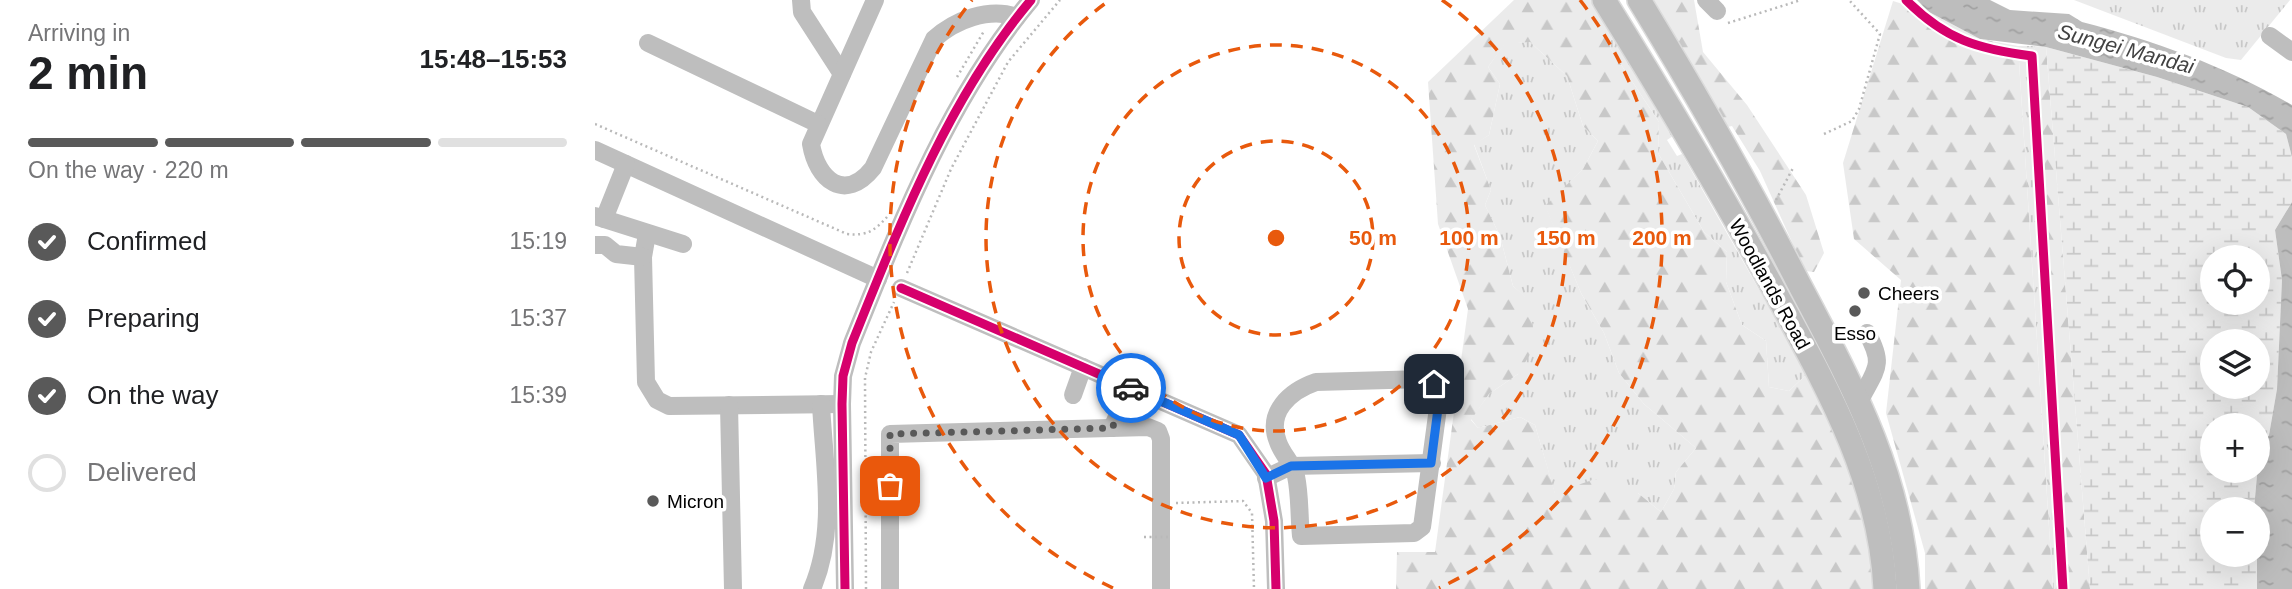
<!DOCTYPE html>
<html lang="en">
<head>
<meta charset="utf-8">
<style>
  body { margin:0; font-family:Arial,sans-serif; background:#f2f2f2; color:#202124; height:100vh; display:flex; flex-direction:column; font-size:26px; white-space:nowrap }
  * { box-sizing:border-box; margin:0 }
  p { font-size:23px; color:#757577 }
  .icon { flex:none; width:38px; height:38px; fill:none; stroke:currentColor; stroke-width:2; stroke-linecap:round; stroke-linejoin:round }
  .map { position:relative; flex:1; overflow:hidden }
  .side { display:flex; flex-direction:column; background:#fff; width:595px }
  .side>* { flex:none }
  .controls { position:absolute; left:1605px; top:245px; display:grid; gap:14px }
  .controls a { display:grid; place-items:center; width:70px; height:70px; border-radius:50%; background:#fff; box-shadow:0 7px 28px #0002; font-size:35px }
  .pin { position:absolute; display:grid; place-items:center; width:60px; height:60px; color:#fff; margin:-30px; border-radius:14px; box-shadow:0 4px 10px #0006 }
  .courier { position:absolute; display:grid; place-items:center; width:70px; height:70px; margin:-35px; border:5px solid #1a73e8; border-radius:50%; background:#fff; color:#222; box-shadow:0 2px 9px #0007 }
  .overview em { font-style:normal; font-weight:700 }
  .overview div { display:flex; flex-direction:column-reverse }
  .overview { display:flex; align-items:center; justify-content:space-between; height:119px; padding:0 28px }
  h1 { font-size:46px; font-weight:700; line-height:52px }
  .bar { display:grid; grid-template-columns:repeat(4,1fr); gap:10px 7px; align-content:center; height:84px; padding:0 28px }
  .bar i { height:9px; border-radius:5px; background:#e0e0e0 }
  .bar .current { background:#595959 }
  .bar p { grid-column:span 4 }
  ol { padding:0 28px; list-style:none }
  li { display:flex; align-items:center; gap:21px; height:77px }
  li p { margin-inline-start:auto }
  li .icon { padding:7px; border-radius:50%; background:#595959; color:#fff; stroke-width:4 }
  li:last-child { color:#757577 }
  li i { width:38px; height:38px; border:4px solid #e0e0e0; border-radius:50% }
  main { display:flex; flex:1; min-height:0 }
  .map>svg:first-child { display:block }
</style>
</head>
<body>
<main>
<section class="side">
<div class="overview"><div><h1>2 min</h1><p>Arriving in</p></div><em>15:48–15:53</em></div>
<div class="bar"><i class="current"></i><i class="current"></i><i class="current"></i><i></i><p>On the way · 220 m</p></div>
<ol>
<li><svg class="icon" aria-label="check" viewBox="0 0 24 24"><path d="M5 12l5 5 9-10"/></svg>Confirmed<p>15:19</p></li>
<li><svg class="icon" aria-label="check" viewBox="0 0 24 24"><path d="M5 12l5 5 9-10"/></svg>Preparing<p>15:37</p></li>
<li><svg class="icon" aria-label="check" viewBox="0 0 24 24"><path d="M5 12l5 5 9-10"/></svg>On the way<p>15:39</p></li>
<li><i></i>Delivered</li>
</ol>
</section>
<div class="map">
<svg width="1697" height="589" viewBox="0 0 1697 589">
  <defs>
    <pattern id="grass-tufts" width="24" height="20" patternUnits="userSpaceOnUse" patternTransform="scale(1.75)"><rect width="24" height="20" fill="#ebebeb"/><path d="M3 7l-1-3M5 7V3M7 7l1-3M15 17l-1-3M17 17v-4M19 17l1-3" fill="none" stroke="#c8c8c8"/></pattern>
    <pattern id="forest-firs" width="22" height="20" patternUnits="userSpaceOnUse" patternTransform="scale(1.75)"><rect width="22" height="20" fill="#ebebeb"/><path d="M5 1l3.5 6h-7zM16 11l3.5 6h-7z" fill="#c8c8c8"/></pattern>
    <pattern id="wetland-marsh" width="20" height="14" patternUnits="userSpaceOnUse" patternTransform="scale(1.75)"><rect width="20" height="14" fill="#ebebeb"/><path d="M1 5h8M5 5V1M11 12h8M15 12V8" fill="none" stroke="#c8c8c8"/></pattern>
    <pattern id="water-ripples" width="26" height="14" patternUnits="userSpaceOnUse" patternTransform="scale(1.75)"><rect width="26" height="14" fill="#bdbdbd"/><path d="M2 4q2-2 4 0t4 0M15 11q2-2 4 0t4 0" fill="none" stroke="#a1a1a1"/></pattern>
  </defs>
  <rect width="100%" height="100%" fill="#fff"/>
  <g fill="url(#grass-tufts)">
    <polygon points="1479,0 1695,0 1646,60 1631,58"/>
    <polygon points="1017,31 1078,136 1072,140 1082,156 1087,154 1212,374 1194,391 1174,387 1171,341 1147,325 1131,282 1132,252 1109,232 1063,153 1064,122 1015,48"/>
    <polygon points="935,42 972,76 988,126 1003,141 988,169 951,207 986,293 1009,333 1024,373 1049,404 1101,448 1081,472 1079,489 1066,512 1043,493 960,494 940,425 925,417 883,428 876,419 894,394 923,374 932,299 918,286 905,236 890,205 896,190 879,144 894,135 905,84 893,67 910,43"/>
    <polygon points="1423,46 1439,46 1475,589 1458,589"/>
  </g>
  <g fill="url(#forest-firs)" fill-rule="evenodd">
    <path d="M919 0H996L1017 31 1015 48 1064 122 1063 153 1109 232 1132 252 1131 282 1147 325 1171 341 1174 387 1194 391 1212 374 1254 463 1272 529 1278 589H801L802 552H840L873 309 843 224 833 82ZM935 42 972 76 988 126 1003 141 988 169 950 206 986 293 1009 333 1024 373 1049 404 1101 448 1081 472 1079 489 1066 512 1043 493 1000 479 960 493 940 425 925 417 883 428 876 420 894 394 923 374 937 351 938 327 932 298 918 286 905 236 890 205 896 190 879 145 894 135 905 84 893 67 910 44Z"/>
    <polygon points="1051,0 1099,0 1108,52 1152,105 1211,195 1229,253 1219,272 1210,271 1165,171 1137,126 1127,128"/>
    <polygon points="1298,1 1334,12 1385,39 1423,46 1458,589 1330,589 1330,553 1291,413 1306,280 1259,239 1248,163"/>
    <polygon points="1439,46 1451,47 1495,589 1475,589"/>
  </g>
  <path fill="url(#wetland-marsh)" fill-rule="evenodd" d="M1451 47 1562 77 1653 107 1691 134 1697 157V202L1680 230 1687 280 1682 389 1674 435 1664 453 1659 509H1617V555H1662V589H1495ZM1617 257H1662V303H1617ZM1617 341H1662V387H1617ZM1617 425H1662V471H1617Z"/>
  <g fill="url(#water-ripples)">
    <path d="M1322 0H1395L1415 10 1474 14 1487 22C1560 41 1632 67 1697 105V157L1691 134 1653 107 1562 77 1451 47 1385 39 1334 12Z"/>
    <polygon points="1697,202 1697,589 1662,589 1662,509 1659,509 1664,453 1674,435 1682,389 1687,280 1680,230"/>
  </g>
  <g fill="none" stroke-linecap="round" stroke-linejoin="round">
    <defs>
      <g id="major">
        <path d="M1009 0C1068 95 1125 190 1178 288 1230 384 1285 478 1290 589"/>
        <path d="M1044 0C1100 92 1154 186 1203 282 1255 381 1307 474 1313 589"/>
      </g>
    </defs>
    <use href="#major" stroke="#dbdbdb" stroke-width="26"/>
    <g stroke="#b9b9b9" stroke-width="2.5" stroke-dasharray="2 3.5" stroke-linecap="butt">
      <polyline points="1133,23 1206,0"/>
      <polyline points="362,77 389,31"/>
      <path d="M0 124 252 234C272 236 279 231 292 217"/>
      <polyline points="1229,134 1257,121 1264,109 1285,34 1254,0"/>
      <polyline points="1181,200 1198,168"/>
      <polyline points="312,273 356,169 413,62 465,0"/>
      <polyline points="581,503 648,501 657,513 659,589"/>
      <polyline points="271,589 270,378 276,352 299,302"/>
    </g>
    <g stroke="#bebebe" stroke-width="18">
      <polyline points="206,0 207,12 247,74"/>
      <path d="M280 0 216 144C222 180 250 203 278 168L339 39C360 20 394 7 422 17"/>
      <polyline points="1111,0 1122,11"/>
      <polyline points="1675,36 1697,52"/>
      <polyline points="53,43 223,124"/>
      <polyline points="0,150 283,279"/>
      <polyline points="0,216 88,244"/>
      <polyline points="9,219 31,164"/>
      <polyline points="52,234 48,257 51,382 62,400 74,406 247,404"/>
      <polyline points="0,245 10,245 21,254 48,257"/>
      <polyline points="306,288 644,435 671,474 679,521 681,589"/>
      <path d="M830 379 839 385 845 393 827 527 819 533 706 536C704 516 705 495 701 476 698 464 687 454 683 442 671 412 695 391 721 382Z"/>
      <polyline points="478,395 488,367"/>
      <path d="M1265 400C1281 369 1290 365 1272 333"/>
      <polyline points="134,405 138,589"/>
      <polyline points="517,428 535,387"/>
      <polyline points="671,478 696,466 837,463"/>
      <path d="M217 589C242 531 229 466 226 404"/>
      <path d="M250 589 247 404 248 376 257 343C305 224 353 99 436 0"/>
      <polyline points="295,589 295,434 553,427 563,431 566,439 566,589"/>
    </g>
    <use href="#major" stroke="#bebebe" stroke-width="23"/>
    <polyline stroke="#b9b9b9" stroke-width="2.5" stroke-dasharray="2 3.5" stroke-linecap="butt" points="549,537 576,537"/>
    <defs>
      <g id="cycleway">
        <path d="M1311 0C1351 40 1383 49 1437 56L1468 589"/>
        <polyline points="306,288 644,435 671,474 679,521 681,589"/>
        <path d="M250 589 247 404 248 376 257 343C305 224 353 99 436 0"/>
      </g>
    </defs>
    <use href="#cycleway" stroke="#fff" stroke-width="13"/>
    <use href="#cycleway" stroke="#d6006c" stroke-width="9"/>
  </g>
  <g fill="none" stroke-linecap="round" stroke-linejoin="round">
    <polyline stroke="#595959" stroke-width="7" stroke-dasharray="0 12.6" points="295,486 295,434 517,428 536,388"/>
    <polyline stroke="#1a73e8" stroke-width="9" points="536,388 644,435 671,478 696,466 836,463 845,393 839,384"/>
  </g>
  <g fill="none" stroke="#e8590c" stroke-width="3.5" stroke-dasharray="12 9">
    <circle cx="681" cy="238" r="97"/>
    <circle cx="681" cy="238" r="193"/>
    <path d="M847 0A290 290 0 1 1 515 0"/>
    <path d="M518 588A386 386 0 0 1 377 0M985 0A386 386 0 0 1 844 588"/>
  </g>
  <g fill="#595959" stroke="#fff" stroke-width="2.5">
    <circle cx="1269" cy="293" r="7"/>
    <circle cx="1260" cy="311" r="7"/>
    <circle cx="58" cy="501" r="7"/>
  </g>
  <g text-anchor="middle" stroke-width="7" stroke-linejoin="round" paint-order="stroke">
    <g font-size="19" fill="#000" stroke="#fff">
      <text transform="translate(1175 284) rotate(61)" y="7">Woodlands Road</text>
    </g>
    <g font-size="19" fill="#000" stroke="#fff" text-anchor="start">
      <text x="1283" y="300">Cheers</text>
      <text x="1260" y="340" text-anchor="middle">Esso</text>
      <text x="72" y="508">Micron</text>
    </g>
    <g font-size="21" font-style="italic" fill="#424242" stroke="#fff">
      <text transform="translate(1531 49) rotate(15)" y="7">Sungei Mandai</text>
    </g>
  </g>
  <circle cx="681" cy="238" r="10" fill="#e8590c" stroke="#fff" stroke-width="3.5"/>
  <g font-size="21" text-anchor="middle" font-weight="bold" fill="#e8590c" stroke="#fff" stroke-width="7" stroke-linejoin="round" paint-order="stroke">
    <text x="778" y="245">50 m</text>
    <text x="874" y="245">100 m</text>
    <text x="971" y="245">150 m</text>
    <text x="1067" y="245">200 m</text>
  </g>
</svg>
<div class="controls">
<a><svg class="icon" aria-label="locate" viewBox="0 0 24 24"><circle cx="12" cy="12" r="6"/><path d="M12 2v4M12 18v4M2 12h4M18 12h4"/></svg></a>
<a><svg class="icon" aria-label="layers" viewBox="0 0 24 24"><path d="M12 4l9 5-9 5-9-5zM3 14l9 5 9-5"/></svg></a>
<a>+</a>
<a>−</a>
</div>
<div class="pin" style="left:295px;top:486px;background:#ea580c"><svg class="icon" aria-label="bag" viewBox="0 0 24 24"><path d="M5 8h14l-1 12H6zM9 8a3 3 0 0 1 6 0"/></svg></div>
<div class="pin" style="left:839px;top:384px;background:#1f2937"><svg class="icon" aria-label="home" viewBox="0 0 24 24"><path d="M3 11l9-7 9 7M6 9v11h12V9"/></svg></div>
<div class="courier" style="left:536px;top:388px"><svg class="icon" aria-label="car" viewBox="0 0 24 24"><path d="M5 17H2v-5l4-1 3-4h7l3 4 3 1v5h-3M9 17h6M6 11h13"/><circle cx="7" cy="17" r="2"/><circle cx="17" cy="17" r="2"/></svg></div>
</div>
</main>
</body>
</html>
